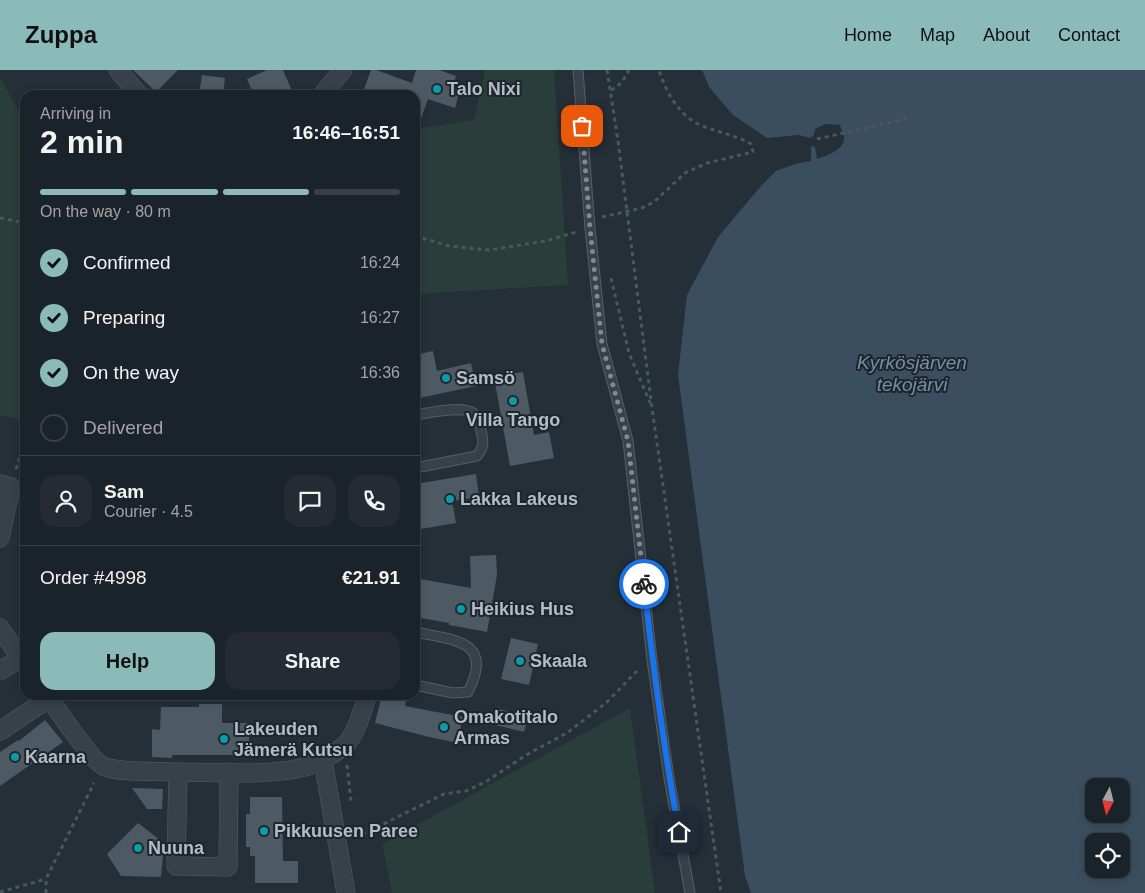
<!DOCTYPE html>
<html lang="en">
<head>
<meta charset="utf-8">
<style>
  body { margin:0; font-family:Helvetica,sans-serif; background:#242b32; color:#f1f3f6; height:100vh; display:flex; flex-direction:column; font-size:19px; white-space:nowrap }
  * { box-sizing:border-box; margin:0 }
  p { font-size:16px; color:#a0a4a8 }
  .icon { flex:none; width:28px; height:28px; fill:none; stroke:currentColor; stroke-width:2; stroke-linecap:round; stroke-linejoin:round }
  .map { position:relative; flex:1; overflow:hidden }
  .side { position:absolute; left:20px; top:20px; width:400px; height:610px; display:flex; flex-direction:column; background:#1b232a; border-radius:15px; box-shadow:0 2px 8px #0003,0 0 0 1px #394047 }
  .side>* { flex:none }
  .needle { width:32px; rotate:187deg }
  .tools { position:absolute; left:1085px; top:708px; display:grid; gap:10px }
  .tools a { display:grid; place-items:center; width:45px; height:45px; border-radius:10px; background:#1b232a; box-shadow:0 2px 8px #0003,0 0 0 1px #394047; font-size:25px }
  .pin { position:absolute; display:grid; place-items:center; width:42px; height:42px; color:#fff; margin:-21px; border-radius:10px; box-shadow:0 2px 8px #0006 }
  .courier { position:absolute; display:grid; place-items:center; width:50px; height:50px; margin:-25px; border:4px solid #1a73e8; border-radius:50%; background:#fff; color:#222; box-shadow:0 1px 6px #0007 }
  .head em { font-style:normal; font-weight:700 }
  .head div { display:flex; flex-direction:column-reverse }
  .head { display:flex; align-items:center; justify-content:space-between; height:85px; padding:0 20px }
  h1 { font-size:32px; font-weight:700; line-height:38px }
  .bar { display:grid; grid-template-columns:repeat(4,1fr); gap:8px 5px; align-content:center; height:60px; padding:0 20px }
  .bar i { height:6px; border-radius:4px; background:#394047 }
  .bar .current { background:#8bbbb9 }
  .bar p { grid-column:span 4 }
  .line { display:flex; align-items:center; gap:12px; padding:0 20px; border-top:1px solid #394047 }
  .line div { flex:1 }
  .round { display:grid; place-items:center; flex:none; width:52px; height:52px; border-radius:15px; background:#242b32 }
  ol { padding:0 20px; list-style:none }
  li { display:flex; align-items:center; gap:15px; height:55px }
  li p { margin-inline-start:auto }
  li .icon { padding:5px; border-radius:50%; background:#8bbbb9; color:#111; stroke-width:4 }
  li:last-child { color:#a0a4a8 }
  li i { width:28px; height:28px; border:2px solid #394047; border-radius:50% }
  .action { display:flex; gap:10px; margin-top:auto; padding:10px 20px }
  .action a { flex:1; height:58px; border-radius:15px; background:#8bbbb9; color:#111; font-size:20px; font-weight:700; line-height:58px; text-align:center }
  .action a+a { background:#242b32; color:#f1f3f6 }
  header { display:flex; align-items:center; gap:30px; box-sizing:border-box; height:70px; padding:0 25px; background:#8bbbb9; color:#111 }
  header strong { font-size:24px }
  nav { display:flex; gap:28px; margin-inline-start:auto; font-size:18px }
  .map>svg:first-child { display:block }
</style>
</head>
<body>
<header>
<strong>Zuppa</strong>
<nav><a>Home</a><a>Map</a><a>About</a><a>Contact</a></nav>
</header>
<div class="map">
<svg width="1145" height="823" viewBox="0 0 1145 823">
  <rect width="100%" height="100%" fill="#242f38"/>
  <g fill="#293d3b">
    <polygon points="485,0 554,0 568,215 415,224 415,59 474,50"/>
    <polygon points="0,8 25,51 25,351 0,345"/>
    <polygon points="630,638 655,823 392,823 382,774"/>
  </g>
  <path fill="#3b4e5f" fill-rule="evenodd" d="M702 0H1145V823H751L745 806 678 305 687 225 718 167 761 116 776 101 795 94 811 91V76L815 77 817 89C826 86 845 80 844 67 843 63 841 59 840 55L825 54 815 59 814 65 810 68 799 65 767 68 733 45 709 17ZM1094 716H1121V744H1094ZM1094 771H1121V799H1094Z"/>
  <g fill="#4d5963">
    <polygon points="133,0 178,0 156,22"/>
    <polygon points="267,0 283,0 292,21 283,25 254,25 247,9"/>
    <polygon points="371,0 376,0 412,13 416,0 439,0 456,6 453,18 460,20 455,38 428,29 417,59 415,59 415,25 362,25"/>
    <polygon points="202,5 225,8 223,25 199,25"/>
    <polygon points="433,281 437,301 471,293 476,316 415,329 415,285"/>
    <polygon points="523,302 534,365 549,362 554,388 510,396 494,307"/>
    <polygon points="476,404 479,427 452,431 456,453 415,460 415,414"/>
    <polygon points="496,485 497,505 487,562 449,555 449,553 415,547 415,508 471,518 470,486"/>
    <polygon points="511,568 538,574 529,615 501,609"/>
    <polygon points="382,625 406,630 405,636 463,647 457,673 425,666 375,653"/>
    <polygon points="199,634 222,634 222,653 249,653 249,685 172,685 172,688 152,687 152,659 160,660 161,637 199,637"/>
    <polygon points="495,638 528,647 524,662 491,654"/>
    <polygon points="45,650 63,672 0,716 0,682 18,670 19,671"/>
    <polygon points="132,718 163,719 162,739 147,739"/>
    <polygon points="250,727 282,727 283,791 298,791 298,813 255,813 255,786 250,786 250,777 246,777 246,744 250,744"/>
    <polygon points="138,753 164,773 161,807 121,806 107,784"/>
  </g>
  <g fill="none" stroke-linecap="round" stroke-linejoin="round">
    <defs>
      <g id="service">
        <polyline points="578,0 590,158 602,274 628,371 652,590 669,708 690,823"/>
        <path d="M415 345C429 343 462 335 473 343 478 348 480 355 481 361 484 372 484 377 477 386L415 398"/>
        <path d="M415 562C453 570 495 570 468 622L453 623 415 615"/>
      </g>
      <g id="minor">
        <polyline points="118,0 139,25"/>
        <polyline points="322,25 343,0"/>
        <polyline points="0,414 11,417 0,468"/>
        <polyline points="0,558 25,594"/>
        <polyline points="0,601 21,588"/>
        <path d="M47 625C56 638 92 691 103 696 118 703 157 701 175 702 215 702 257 706 296 699 313 696 330 687 344 676 356 666 363 640 367 625"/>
        <polyline points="0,661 49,628"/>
        <polyline points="323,690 346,823"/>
        <polyline points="178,702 176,796 228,797 229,702"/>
      </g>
    </defs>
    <use href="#service" stroke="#565e66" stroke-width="11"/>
    <use href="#minor" stroke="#565e66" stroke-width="19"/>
    <g stroke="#48595a" stroke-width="3" stroke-dasharray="4 4" stroke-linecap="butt">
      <polyline points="607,0 618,71 652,338 721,823"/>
      <path d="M611 20C620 16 624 10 629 0"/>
      <polyline points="817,69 910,48"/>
      <path d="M602 147 642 138 654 132 685 103 707 93 753 82 751 74C734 64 714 62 696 53 677 42 665 20 659 0"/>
      <polyline points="0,148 25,153"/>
      <polyline points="415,166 449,176 489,180 546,171 576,162"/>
      <polyline points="611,208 629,283 650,333"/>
      <polyline points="16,399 25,371"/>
      <polyline points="347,695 351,731"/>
      <polyline points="355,768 444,724 466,721 487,711 526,685 567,663 607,632 639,599"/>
      <polyline points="0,822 46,809"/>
      <polyline points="46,823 46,809 94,713"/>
    </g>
    <use href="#service" stroke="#384049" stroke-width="9"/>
    <use href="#minor" stroke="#384049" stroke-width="18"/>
  </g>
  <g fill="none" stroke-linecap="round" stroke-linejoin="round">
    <polyline stroke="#818a93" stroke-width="5" stroke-dasharray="0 9" points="582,56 590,158 602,274 628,371 644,514"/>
    <path stroke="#1a73e8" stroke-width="6" d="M644 514C653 597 664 679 679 762"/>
  </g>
  <g fill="#0f9aa8" stroke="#1d252d" stroke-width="2">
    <circle cx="437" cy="19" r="5"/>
    <circle cx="446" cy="308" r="5"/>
    <circle cx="513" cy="331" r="5"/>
    <circle cx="450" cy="429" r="5"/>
    <circle cx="461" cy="539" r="5"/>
    <circle cx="520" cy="591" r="5"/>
    <circle cx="444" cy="657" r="5"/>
    <circle cx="224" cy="669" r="5"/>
    <circle cx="15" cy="687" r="5"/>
    <circle cx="264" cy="761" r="5"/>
    <circle cx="138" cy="778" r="5"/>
  </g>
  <g text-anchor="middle" stroke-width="4" stroke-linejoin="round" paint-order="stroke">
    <g font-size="18" font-weight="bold" fill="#b3bbc4" stroke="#1d252d" text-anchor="start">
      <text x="447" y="25">Talo Nixi</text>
      <text x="456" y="314">Samsö</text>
      <text x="513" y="356" text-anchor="middle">Villa Tango</text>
      <text x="460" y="435">Lakka Lakeus</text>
      <text x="471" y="545">Heikius Hus</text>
      <text x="530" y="597">Skaala</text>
      <text x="454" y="653">Omakotitalo<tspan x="454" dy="21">Armas</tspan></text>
      <text x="234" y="665">Lakeuden<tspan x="234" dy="21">Jämerä Kutsu</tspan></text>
      <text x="25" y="693">Kaarna</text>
      <text x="274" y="767">Pikkuusen Paree</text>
      <text x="148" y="784">Nuuna</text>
    </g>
    <g font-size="19" font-style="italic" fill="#768fa5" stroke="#1d252d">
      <text x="912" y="299">Kyrkösjärven<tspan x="912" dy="22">tekojärvi</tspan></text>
    </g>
  </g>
</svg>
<div class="tools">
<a><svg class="needle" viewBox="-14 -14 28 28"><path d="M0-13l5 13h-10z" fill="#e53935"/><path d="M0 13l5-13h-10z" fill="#a0a4a8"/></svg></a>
<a><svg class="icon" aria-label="locate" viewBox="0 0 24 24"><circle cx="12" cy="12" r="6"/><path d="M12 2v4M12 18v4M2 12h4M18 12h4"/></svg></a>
</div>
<div class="pin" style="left:582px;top:56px;background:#ea580c"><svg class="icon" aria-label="bag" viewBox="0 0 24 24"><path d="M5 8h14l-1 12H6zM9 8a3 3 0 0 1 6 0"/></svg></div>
<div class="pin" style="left:679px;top:762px;background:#1f2937"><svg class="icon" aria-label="home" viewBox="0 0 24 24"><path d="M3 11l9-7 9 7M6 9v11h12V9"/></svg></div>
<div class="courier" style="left:644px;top:514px"><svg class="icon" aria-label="bike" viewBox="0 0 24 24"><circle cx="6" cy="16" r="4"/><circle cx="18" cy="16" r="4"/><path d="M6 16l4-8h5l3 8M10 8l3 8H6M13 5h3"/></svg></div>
<section class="side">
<div class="head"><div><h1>2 min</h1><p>Arriving in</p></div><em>16:46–16:51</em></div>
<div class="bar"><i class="current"></i><i class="current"></i><i class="current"></i><i></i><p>On the way · 80 m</p></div>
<ol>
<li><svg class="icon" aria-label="check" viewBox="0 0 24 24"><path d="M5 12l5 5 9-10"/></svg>Confirmed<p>16:24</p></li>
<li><svg class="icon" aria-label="check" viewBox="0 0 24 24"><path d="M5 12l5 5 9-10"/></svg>Preparing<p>16:27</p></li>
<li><svg class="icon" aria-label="check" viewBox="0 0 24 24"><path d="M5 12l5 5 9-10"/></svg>On the way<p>16:36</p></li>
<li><i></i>Delivered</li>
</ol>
<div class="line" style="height:90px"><a class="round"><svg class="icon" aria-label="person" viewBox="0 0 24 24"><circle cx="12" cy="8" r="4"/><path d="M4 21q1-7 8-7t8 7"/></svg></a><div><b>Sam</b><p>Courier · 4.5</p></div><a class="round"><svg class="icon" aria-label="chat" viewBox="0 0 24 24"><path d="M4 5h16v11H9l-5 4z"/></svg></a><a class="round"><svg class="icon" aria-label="phone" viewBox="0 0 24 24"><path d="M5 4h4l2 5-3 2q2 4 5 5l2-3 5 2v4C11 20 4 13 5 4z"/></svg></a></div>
<div class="line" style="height:65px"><div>Order #4998</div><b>€21.91</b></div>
<div class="action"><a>Help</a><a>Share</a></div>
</section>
</div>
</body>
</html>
